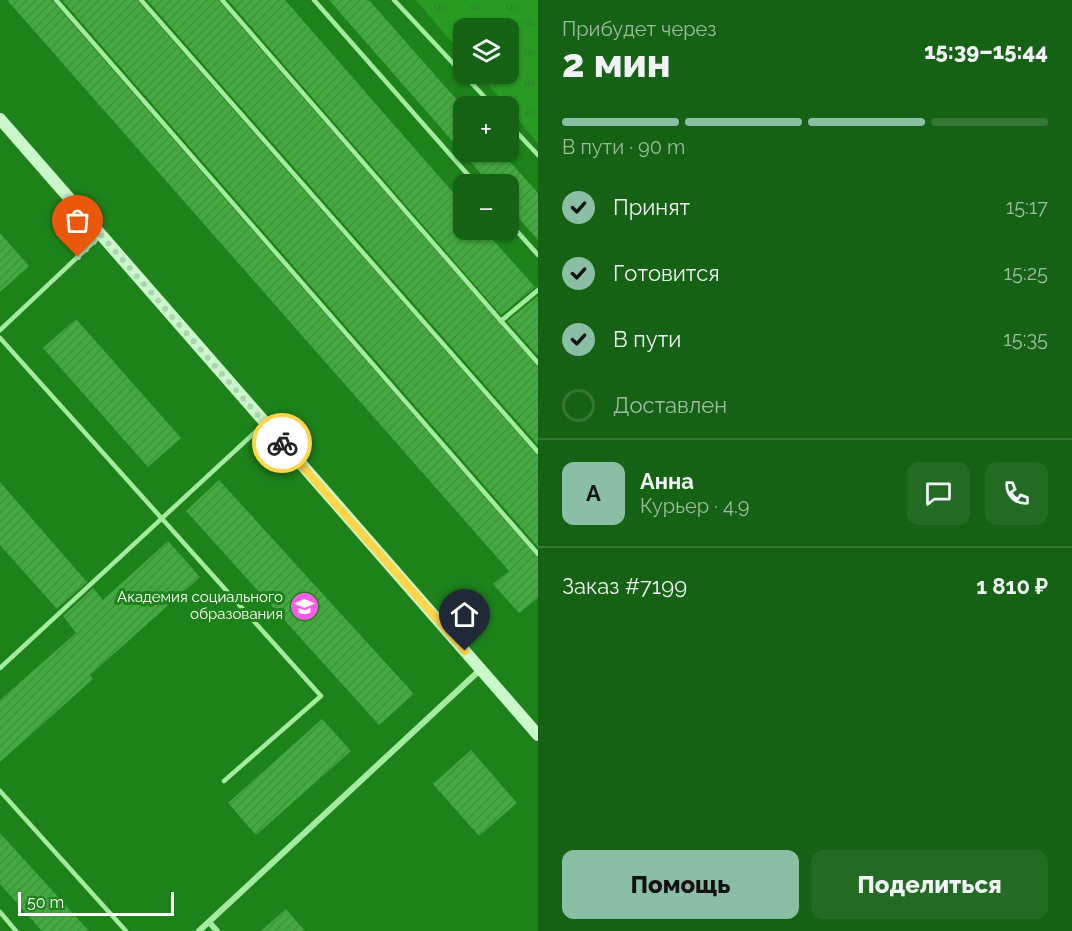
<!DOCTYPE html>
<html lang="ru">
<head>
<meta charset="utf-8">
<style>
  body { margin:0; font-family:Raleway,sans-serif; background:#236b22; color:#f1f3f6; height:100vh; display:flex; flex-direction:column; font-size:22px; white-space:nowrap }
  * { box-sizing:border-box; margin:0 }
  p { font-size:20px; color:#9ebca0 }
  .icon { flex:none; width:33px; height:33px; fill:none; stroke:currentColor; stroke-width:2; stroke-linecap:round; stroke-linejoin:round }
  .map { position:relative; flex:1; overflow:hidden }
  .details { display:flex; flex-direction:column; background:#166214; width:534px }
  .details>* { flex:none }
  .tools { position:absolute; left:453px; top:18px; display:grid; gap:12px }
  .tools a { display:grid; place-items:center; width:66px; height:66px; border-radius:12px; background:#166214; box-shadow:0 2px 4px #0004; font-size:30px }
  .scale { position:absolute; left:18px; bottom:15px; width:156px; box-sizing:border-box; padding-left:6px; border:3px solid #fff; border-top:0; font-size:16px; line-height:21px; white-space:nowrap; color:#fff; -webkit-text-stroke:4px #1d821a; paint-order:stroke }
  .pin { position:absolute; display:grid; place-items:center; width:51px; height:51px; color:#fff; margin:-62px -26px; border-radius:50% 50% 50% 0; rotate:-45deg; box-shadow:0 0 6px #0007 }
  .pin .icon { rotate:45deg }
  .courier { position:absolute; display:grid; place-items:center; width:60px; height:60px; margin:-30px; border:4px solid #ffd54a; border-radius:50%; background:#fff; color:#222; box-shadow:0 2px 8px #0007 }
  .head em { font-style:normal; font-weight:800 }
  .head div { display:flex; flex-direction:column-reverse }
  .head { display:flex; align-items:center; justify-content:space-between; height:102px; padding:0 24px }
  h1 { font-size:39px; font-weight:800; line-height:45px }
  .bar { display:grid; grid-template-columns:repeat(4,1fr); gap:9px 6px; align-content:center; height:72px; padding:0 24px }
  .bar i { height:8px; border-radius:4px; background:#357634 }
  .bar .active { background:#8abfa5 }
  .bar p { grid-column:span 4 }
  .line { display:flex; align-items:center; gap:15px; padding:0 24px; border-top:2px solid #357634 }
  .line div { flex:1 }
  .round { display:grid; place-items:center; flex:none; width:63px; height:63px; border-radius:12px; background:#236b22 }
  ol { padding:0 24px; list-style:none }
  li { display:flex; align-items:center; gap:18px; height:66px }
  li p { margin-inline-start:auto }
  li .icon { padding:6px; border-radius:50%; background:#8abfa5; color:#111; stroke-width:4 }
  li:last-child { color:#9ebca0 }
  li i { width:33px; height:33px; border:3px solid #357634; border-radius:50% }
  .cta { display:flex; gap:12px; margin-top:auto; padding:12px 24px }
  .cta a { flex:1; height:69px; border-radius:12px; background:#8abfa5; color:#111; font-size:24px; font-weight:800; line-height:69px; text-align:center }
  .cta a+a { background:#236b22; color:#f1f3f6 }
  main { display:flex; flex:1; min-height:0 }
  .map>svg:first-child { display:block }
</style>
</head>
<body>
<main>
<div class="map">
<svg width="538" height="931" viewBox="0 0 538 931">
  <defs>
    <pattern id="grass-tufts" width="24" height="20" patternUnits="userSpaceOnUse" patternTransform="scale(1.5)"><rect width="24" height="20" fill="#289b23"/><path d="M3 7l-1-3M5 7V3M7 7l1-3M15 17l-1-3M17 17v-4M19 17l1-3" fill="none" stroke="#357f31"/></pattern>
    <pattern id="building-hatch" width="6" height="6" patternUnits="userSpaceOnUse" patternTransform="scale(1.5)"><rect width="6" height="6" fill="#42aa3e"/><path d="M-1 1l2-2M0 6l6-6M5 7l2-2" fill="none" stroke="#458e42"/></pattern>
  </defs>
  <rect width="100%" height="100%" fill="#1d821a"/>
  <polygon fill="url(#grass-tufts)" points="416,0 538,0 538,143 479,74 508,74 508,28 464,28 463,55"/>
  <g fill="url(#building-hatch)">
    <polygon points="7,0 52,0 538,558 538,598 519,613 493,584 509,571"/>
    <polygon points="62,0 137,0 538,456 538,547"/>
    <polygon points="147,0 218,0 538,367 538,445"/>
    <polygon points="228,0 285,0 464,205 464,230 484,230 535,287 501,315"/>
    <polygon points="329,0 369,0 464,108 464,152 501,152 538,193 538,240 508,206 508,184 490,184"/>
    <polygon points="0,233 29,266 0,292"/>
    <polygon points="538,296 538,356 507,321"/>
    <polygon points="76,319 181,438 148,467 43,348"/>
    <polygon points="219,480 414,694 379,725 186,511"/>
    <polygon points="0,482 87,582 57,609 0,545"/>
    <polygon points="168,541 200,577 90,675 93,679 0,762 0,700 76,633 63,616 93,588 103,600"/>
    <polygon points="322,719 351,751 256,835 228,803"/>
    <polygon points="471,750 517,803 479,836 433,784"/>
    <polygon points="0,833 89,931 42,931 0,884"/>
    <polygon points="286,909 305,931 261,931"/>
  </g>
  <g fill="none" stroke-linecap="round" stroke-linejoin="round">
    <g stroke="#a2eb9f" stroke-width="4.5">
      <polyline points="56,0 538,554"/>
      <polyline points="141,0 538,452"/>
      <polyline points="222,0 501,321 538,290"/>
      <polyline points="314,0 476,184"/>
      <polyline points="394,0 493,106"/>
      <polyline points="508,123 538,155"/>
      <polyline points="508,221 538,255"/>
      <polyline points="501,321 538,363"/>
      <polyline points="0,330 101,235"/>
      <polyline points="0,338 321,696 224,781"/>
      <polyline points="0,668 265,423"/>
      <polyline points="0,791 126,931"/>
      <polyline points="0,912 16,931"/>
    </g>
    <g stroke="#a2eb9f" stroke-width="6">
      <polyline points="209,922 217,931"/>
      <polyline points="199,931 481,669"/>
    </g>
    <polyline stroke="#cbf8cb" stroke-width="12" points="0,119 538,735"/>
  </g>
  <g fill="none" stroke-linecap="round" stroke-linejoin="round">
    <polyline stroke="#b0d3af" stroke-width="6" stroke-dasharray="0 10.8" points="78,257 101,235 282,443"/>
    <polyline stroke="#ffd54a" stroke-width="8" points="282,443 465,651"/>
  </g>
  <defs>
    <symbol id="university-disc" viewBox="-11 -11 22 22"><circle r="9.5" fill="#fd5be9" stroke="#1d821a"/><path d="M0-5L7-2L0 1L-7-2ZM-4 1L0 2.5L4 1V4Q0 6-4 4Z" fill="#fff"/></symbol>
  </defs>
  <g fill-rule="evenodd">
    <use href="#university-disc" x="288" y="590" width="33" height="33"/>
  </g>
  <g text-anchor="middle" stroke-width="6" stroke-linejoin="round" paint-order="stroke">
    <g font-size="15" fill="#fff" stroke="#1d821a" text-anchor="end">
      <text x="283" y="602">Академия социального<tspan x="283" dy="17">образования</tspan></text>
    </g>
  </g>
</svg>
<div class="tools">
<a><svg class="icon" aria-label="layers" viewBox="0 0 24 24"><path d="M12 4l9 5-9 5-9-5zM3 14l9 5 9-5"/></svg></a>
<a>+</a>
<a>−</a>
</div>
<div class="scale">50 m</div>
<div class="pin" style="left:78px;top:257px;background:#ea580c"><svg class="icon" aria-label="bag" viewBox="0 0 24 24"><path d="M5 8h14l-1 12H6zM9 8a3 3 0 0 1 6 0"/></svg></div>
<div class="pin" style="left:465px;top:651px;background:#1f2937"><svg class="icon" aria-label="home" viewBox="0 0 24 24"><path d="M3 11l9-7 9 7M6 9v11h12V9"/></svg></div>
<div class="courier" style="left:282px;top:443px"><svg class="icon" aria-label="bike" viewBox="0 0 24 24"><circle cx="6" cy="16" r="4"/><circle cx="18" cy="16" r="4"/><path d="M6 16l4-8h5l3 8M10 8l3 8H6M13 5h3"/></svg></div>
</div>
<section class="details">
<div class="head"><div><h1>2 мин</h1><p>Прибудет через</p></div><em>15:39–15:44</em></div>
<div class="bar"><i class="active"></i><i class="active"></i><i class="active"></i><i></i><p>В пути · 90 m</p></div>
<ol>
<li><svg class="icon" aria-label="check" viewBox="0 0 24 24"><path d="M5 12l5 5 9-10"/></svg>Принят<p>15:17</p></li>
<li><svg class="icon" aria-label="check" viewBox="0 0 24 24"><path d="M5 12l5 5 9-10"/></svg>Готовится<p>15:25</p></li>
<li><svg class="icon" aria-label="check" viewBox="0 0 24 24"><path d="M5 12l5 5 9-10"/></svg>В пути<p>15:35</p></li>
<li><i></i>Доставлен</li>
</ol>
<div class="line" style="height:108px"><b class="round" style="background:#8abfa5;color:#111">А</b><div><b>Анна</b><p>Курьер · 4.9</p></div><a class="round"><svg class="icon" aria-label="chat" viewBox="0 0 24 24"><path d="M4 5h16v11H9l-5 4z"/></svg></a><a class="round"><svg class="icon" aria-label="phone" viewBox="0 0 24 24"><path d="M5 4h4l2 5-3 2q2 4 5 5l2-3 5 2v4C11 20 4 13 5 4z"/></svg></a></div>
<div class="line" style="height:78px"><div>Заказ #7199</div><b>1 810 ₽</b></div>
<div class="cta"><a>Помощь</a><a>Поделиться</a></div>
</section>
</main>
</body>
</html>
